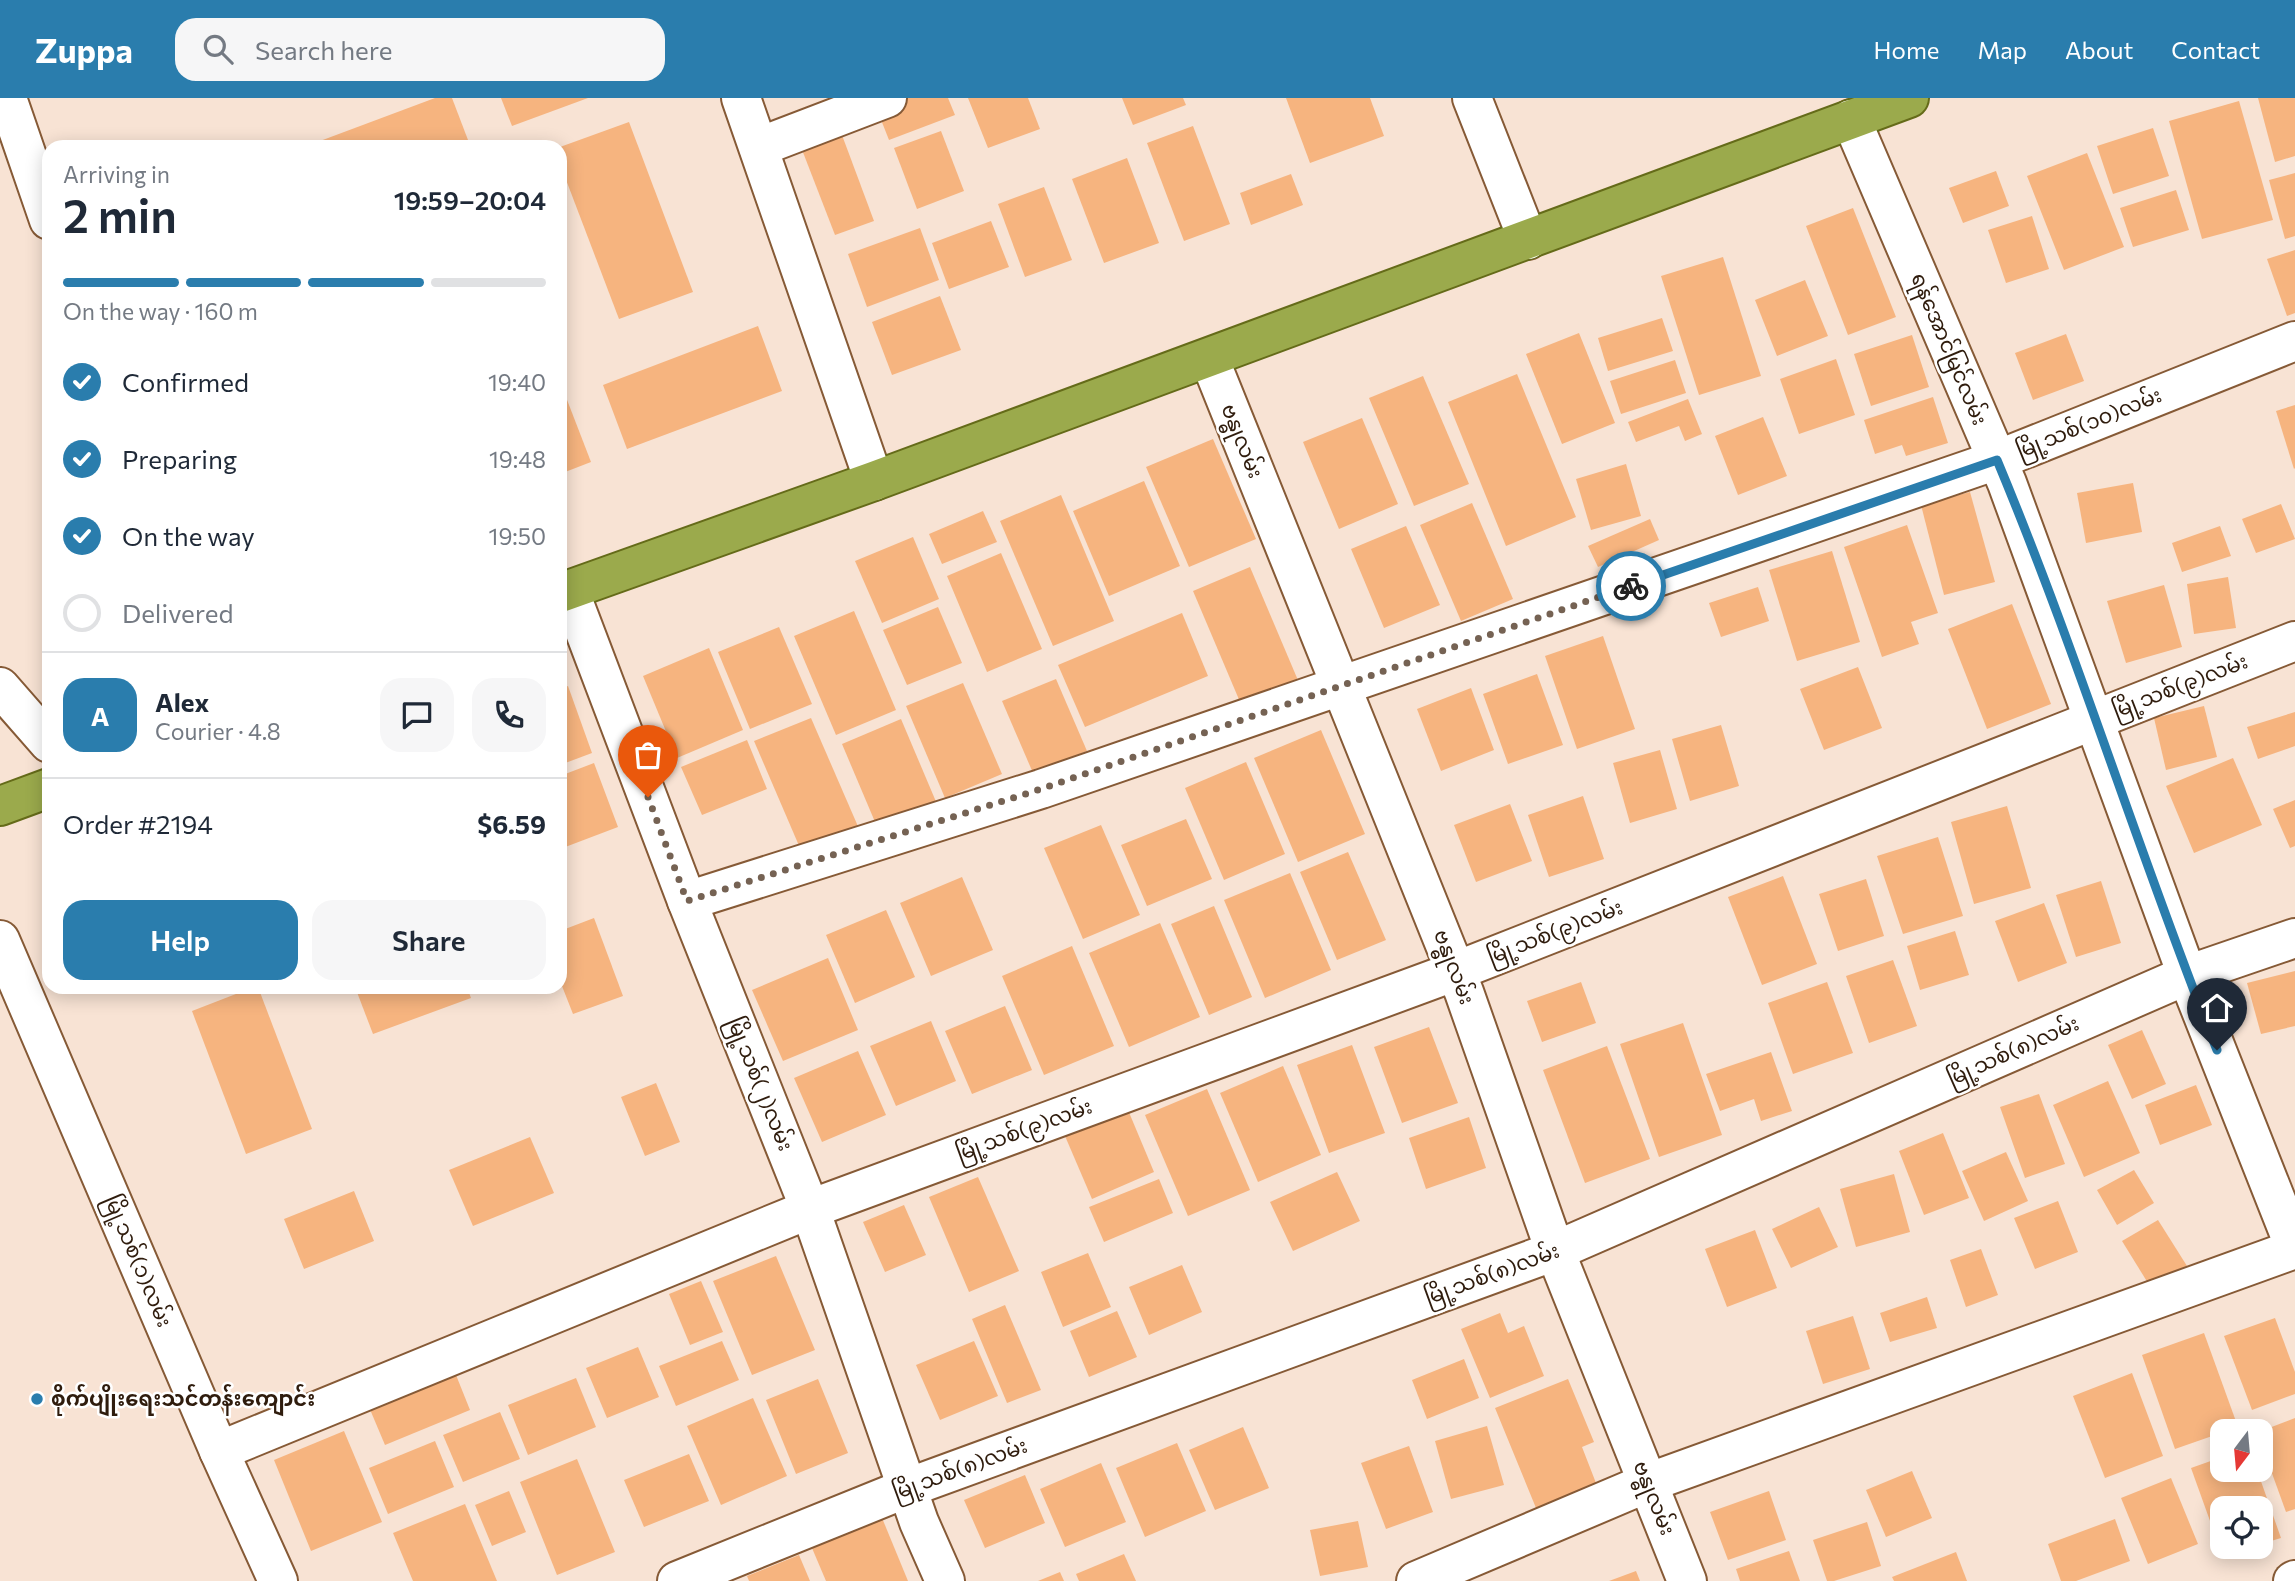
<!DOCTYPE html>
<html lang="en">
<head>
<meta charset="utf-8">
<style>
  body { margin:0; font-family:Commissioner,"Noto Sans Myanmar",sans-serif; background:#f6f6f7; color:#1f2937; height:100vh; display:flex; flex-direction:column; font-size:26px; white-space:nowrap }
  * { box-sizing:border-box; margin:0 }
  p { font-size:23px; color:#747a83 }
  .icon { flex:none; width:38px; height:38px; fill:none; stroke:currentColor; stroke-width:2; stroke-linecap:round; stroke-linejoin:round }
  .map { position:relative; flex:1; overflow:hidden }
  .drawer { position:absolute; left:42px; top:42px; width:525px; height:854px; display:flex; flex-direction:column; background:#fff; border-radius:21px; box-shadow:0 4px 18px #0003 }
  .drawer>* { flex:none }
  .needle { width:46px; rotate:196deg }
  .tools { position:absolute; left:2210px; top:1321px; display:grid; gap:14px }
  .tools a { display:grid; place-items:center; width:63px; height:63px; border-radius:14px; background:#fff; box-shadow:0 4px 18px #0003; font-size:35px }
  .pin { position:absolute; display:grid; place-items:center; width:60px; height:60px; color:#fff; margin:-72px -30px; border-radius:50% 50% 50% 0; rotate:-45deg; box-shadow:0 0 7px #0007 }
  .pin .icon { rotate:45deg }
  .courier { position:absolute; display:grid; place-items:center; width:70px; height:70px; margin:-35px; border:5px solid #2a7dad; border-radius:50%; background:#fff; color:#222; box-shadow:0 2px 9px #0007 }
  .head em { font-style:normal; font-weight:600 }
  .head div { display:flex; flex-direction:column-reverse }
  .head { display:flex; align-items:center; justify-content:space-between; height:119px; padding:0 21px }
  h1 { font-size:46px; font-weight:600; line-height:52px }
  .bar { display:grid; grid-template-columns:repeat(4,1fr); gap:10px 7px; align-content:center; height:84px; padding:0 21px }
  .bar i { height:9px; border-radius:5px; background:#e0e1e3 }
  .bar .on { background:#2a7dad }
  .bar p { grid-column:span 4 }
  .line { display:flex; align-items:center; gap:18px; padding:0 21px; border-top:2px solid #e0e1e3 }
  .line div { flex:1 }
  .round { display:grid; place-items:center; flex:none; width:74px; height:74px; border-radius:21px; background:#f6f6f7 }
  ol { padding:0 21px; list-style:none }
  li { display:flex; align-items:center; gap:21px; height:77px }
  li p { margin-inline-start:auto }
  li .icon { padding:7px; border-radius:50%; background:#2a7dad; color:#fff; stroke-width:4 }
  li:last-child { color:#747a83 }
  li i { width:38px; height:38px; border:4px solid #e0e1e3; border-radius:50% }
  .cta { display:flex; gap:14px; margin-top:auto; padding:14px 21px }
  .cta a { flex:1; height:80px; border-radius:21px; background:#2a7dad; color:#fff; font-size:28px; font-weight:600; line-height:80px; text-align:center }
  .cta a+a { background:#f6f6f7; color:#1f2937 }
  header { display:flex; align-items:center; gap:42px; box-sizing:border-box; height:98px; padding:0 35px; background:#2a7dad; color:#fff }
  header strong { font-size:33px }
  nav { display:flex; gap:38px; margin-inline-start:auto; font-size:24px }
  .search { width:490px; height:63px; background:#f6f6f7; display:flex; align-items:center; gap:18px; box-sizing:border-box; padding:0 24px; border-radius:21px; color:#747a83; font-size:26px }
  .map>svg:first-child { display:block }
</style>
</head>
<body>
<header>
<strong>Zuppa</strong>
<div class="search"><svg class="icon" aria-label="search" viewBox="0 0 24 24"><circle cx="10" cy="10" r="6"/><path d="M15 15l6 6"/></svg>Search here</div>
<nav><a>Home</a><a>Map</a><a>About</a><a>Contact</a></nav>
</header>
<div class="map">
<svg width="2295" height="1483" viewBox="0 0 2295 1483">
  <rect width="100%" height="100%" fill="#f8e3d4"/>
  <g fill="#f6b47f">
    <polygon points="435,0 452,0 468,42 449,49 313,49 312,46"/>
    <polygon points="501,0 588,0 512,28"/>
    <polygon points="899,0 948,0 955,17 889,42 876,9"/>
    <polygon points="968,0 1028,0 1040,31 988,50"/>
    <polygon points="1122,0 1183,0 1186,7 1133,27"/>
    <polygon points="1286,0 1370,0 1384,38 1310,65"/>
    <polygon points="2258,0 2295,0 2295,58 2275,64"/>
    <polygon points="2239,3 2273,122 2202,141 2169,23"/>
    <polygon points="629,24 693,194 619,221 560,66 560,49"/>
    <polygon points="1193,28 1230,126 1184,143 1147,45"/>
    <polygon points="839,29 874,123 835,137 799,44"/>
    <polygon points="2153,30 2169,78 2113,96 2097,48"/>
    <polygon points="941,33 964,93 917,111 894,50"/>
    <polygon points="2087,55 2124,149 2064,172 2027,78"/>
    <polygon points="1127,60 1159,145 1104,165 1072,81"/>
    <polygon points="1996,73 2009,108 1963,125 1949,90"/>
    <polygon points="2295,75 2295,138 2285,141 2269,82"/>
    <polygon points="1291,76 1303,107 1251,127 1240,95"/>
    <polygon points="1044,89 1072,162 1025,179 998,106"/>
    <polygon points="2176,92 2189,132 2133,149 2120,110"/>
    <polygon points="1853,110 1896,219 1848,237 1806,128"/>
    <polygon points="2032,118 2049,171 2006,185 1988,132"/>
    <polygon points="991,123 1009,169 949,191 932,145"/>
    <polygon points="920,130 939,182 867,209 848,156"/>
    <polygon points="2295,152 2295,215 2287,218 2267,161"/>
    <polygon points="1723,159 1761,278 1699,297 1661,178"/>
    <polygon points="1805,182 1828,238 1777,258 1755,202"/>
    <polygon points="940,198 961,252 892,277 872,224"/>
    <polygon points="1662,220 1673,253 1608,273 1598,240"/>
    <polygon points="758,228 782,293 627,351 603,287"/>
    <polygon points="1579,235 1615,325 1562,346 1526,256"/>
    <polygon points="2066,236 2084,283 2033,302 2015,255"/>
    <polygon points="1912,237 1929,289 1871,308 1854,256"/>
    <polygon points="1836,261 1855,317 1799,336 1780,281"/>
    <polygon points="1675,262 1686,295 1621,316 1610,283"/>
    <polygon points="1517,276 1576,419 1506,448 1448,304"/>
    <polygon points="1423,278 1469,386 1414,408 1369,300"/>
    <polygon points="564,294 591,364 560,376 560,295"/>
    <polygon points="1933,299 1948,345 1906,358 1902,347 1875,356 1864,322"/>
    <polygon points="1688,301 1702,336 1685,343 1679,328 1636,344 1628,324"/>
    <polygon points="2295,307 2295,370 2294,371 2276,313"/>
    <polygon points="1763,319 1787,378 1738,397 1715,338"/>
    <polygon points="1362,320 1398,406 1339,431 1303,344"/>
    <polygon points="1213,341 1256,441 1189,469 1146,369"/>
    <polygon points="1626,366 1641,418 1591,432 1576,381"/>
    <polygon points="1144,383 1180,468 1109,498 1073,413"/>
    <polygon points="2133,385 2142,434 2086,445 2077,395"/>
    <polygon points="1970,394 1995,484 1944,497 1921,407"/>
    <polygon points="1061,397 1114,523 1053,548 1000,423"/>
    <polygon points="1472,405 1513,501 1461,523 1420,427"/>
    <polygon points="2281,406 2295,441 2256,455 2242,421"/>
    <polygon points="983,413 997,444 942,466 929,436"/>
    <polygon points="1650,421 1659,442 1598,469 1588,448"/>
    <polygon points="1907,427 1938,515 1911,524 1919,546 1882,559 1844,449"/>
    <polygon points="1406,428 1440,507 1384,530 1351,451"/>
    <polygon points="2220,428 2231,458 2182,474 2172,445"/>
    <polygon points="913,439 939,501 882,525 855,463"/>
    <polygon points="1832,453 1860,544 1797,563 1769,472"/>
    <polygon points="1001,455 1042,551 987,574 947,478"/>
    <polygon points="1250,469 1300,587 1243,611 1193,493"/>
    <polygon points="2228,479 2236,530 2194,536 2187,486"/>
    <polygon points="2164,487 2182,549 2126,565 2107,503"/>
    <polygon points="1758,489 1769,523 1721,539 1709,505"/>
    <polygon points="2012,506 2051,606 1987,631 1948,531"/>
    <polygon points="938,509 962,565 907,587 883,532"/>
    <polygon points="854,513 896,612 836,637 794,538"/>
    <polygon points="1182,515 1208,578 1085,629 1058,567"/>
    <polygon points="779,529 812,606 750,631 718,554"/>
    <polygon points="1603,538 1635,631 1577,651 1545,558"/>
    <polygon points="709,550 743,632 677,660 643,578"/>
    <polygon points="1858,569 1882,630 1824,652 1800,591"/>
    <polygon points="1537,576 1563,647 1508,666 1483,596"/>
    <polygon points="1056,581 1087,653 1033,675 1002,603"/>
    <polygon points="963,585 1002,676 945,700 906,608"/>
    <polygon points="568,588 592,655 560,667 560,591"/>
    <polygon points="1471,590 1494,652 1441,673 1417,611"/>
    <polygon points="2204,608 2217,659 2166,672 2154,620"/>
    <polygon points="2295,614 2295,648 2258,661 2247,629"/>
    <polygon points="811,620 860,733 803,757 754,643"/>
    <polygon points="901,621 937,706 878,731 842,646"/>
    <polygon points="1721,627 1739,688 1690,703 1672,641"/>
    <polygon points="1321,632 1365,736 1298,764 1254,660"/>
    <polygon points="747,642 767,691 702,717 681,669"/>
    <polygon points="1660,652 1677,711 1630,725 1613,665"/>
    <polygon points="2233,660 2262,727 2194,755 2166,688"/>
    <polygon points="1246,664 1285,756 1224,782 1185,690"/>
    <polygon points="594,665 618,729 560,751 560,678"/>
    <polygon points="1583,698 1604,761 1549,779 1528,717"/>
    <polygon points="2295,702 2295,748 2290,750 2273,711"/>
    <polygon points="1510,706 1532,763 1476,784 1454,727"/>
    <polygon points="2007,708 2031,790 1974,806 1951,724"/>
    <polygon points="1186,721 1212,781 1147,808 1121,747"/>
    <polygon points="1101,727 1140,817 1083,841 1044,750"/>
    <polygon points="1938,739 1963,818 1903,836 1877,758"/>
    <polygon points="1348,754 1386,842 1337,862 1300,774"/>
    <polygon points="1290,775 1331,872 1265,900 1224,802"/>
    <polygon points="1783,778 1817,866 1762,887 1728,799"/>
    <polygon points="962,779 993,852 931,878 900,805"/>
    <polygon points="1866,781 1884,838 1838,853 1819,796"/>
    <polygon points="2101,783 2121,845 2076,859 2056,797"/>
    <polygon points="2044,805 2067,865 2018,884 1995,823"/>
    <polygon points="1214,808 1252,899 1209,917 1171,826"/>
    <polygon points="886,812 915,879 855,905 826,837"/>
    <polygon points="594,820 623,898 573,916 560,883 560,833"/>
    <polygon points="1160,825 1200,919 1129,949 1089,855"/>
    <polygon points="1955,833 1969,877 1920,892 1907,848"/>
    <polygon points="1072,848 1114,948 1044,977 1002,878"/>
    <polygon points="828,860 858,932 783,963 752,892"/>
    <polygon points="1893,862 1917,928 1869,945 1846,878"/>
    <polygon points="2295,873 2295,928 2261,936 2247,885"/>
    <polygon points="1581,884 1596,925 1542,944 1527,903"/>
    <polygon points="1827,884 1853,955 1793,976 1768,905"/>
    <polygon points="254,889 258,889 312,1031 246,1056 192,913"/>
    <polygon points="355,889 467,889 471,900 373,936"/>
    <polygon points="1005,908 1032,972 972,996 945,933"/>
    <polygon points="931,923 956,983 896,1008 870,948"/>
    <polygon points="1683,925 1722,1037 1659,1059 1620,946"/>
    <polygon points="1429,929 1458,1005 1402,1025 1374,949"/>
    <polygon points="2142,932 2166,986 2132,1001 2108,947"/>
    <polygon points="1352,947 1385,1035 1329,1055 1297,967"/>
    <polygon points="1607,948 1650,1061 1585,1085 1543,972"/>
    <polygon points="858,953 886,1017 822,1044 794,980"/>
    <polygon points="1771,954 1792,1013 1761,1023 1754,1001 1720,1013 1706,976"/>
    <polygon points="1283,968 1321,1057 1258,1084 1220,995"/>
    <polygon points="2108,983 2140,1055 2084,1079 2053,1007"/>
    <polygon points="656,985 680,1044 645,1058 621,999"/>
    <polygon points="2196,987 2212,1027 2160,1047 2145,1007"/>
    <polygon points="1207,991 1250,1092 1188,1118 1145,1017"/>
    <polygon points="2039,996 2065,1066 2025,1080 2000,1009"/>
    <polygon points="1128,1012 1154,1074 1092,1101 1065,1038"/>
    <polygon points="1469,1019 1486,1070 1426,1091 1409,1040"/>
    <polygon points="1943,1035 1969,1100 1924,1117 1899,1053"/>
    <polygon points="530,1039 554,1095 473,1128 449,1072"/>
    <polygon points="2006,1054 2028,1103 1984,1123 1962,1073"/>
    <polygon points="2134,1072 2154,1105 2117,1127 2097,1092"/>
    <polygon points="1337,1074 1360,1123 1293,1153 1270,1104"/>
    <polygon points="1894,1076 1910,1134 1856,1149 1840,1091"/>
    <polygon points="978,1079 1019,1173 969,1194 929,1099"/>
    <polygon points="1159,1081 1173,1115 1104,1144 1089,1109"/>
    <polygon points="354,1093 374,1143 304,1171 284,1121"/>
    <polygon points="2058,1103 2078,1154 2035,1171 2014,1120"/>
    <polygon points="904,1107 926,1157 885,1174 863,1124"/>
    <polygon points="1819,1109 1838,1149 1791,1170 1772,1131"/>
    <polygon points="2158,1122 2187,1168 2151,1190 2122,1143"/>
    <polygon points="1755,1132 1777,1190 1727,1209 1705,1151"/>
    <polygon points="1981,1151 1998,1197 1966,1209 1950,1162"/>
    <polygon points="1088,1155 1111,1209 1063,1229 1041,1174"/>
    <polygon points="776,1158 815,1252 752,1277 713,1183"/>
    <polygon points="1182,1167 1202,1214 1149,1237 1129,1189"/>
    <polygon points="701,1183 723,1234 690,1247 669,1196"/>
    <polygon points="1927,1199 1937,1230 1890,1244 1880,1215"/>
    <polygon points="1005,1207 1041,1292 1007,1305 972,1221"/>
    <polygon points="1117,1213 1137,1259 1089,1279 1070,1233"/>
    <polygon points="1500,1215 1508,1235 1524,1228 1544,1278 1490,1300 1461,1231"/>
    <polygon points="1853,1218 1870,1271 1823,1286 1806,1233"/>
    <polygon points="2275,1220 2295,1274 2295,1296 2252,1312 2224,1238"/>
    <polygon points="2204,1235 2238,1329 2175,1351 2142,1257"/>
    <polygon points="722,1243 739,1282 676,1308 659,1268"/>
    <polygon points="974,1243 998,1298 940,1322 916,1267"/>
    <polygon points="638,1249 659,1299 607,1320 586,1270"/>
    <polygon points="1464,1261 1479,1300 1427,1321 1412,1282"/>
    <polygon points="452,1267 470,1312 385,1347 366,1302"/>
    <polygon points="2132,1275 2163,1358 2105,1380 2073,1298"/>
    <polygon points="576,1280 596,1329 528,1357 508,1307"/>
    <polygon points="818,1281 848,1355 796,1376 766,1302"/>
    <polygon points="1568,1281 1594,1344 1582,1349 1596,1385 1536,1410 1495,1310"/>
    <polygon points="753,1300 787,1378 721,1407 687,1328"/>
    <polygon points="500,1314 520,1361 463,1384 443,1337"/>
    <polygon points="2295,1320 2295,1411 2286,1414 2261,1345 2261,1333"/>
    <polygon points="1487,1328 1504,1387 1451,1401 1435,1343"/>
    <polygon points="1243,1329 1269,1390 1215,1412 1189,1352"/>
    <polygon points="344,1333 382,1424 311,1453 274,1362"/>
    <polygon points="435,1343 454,1389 388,1416 369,1370"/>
    <polygon points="1177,1345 1206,1413 1145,1439 1116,1370"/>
    <polygon points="1409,1348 1433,1414 1386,1431 1361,1365"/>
    <polygon points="689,1356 709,1403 644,1429 624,1382"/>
    <polygon points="2222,1359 2222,1372 2257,1372 2281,1440 2261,1446 2261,1410 2222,1410 2222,1449 2252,1449 2223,1459 2191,1370"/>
    <polygon points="577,1361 615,1454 557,1477 520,1384"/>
    <polygon points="1101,1365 1126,1424 1065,1449 1040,1391"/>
    <polygon points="1912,1373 1932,1420 1886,1439 1866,1392"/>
    <polygon points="1025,1377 1045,1425 985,1450 964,1402"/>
    <polygon points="2171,1380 2198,1446 2148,1466 2121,1400"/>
    <polygon points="509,1393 526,1434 492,1448 475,1407"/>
    <polygon points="1769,1393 1786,1442 1728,1462 1710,1414"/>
    <polygon points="465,1406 497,1483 413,1483 393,1435"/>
    <polygon points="880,1415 908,1483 826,1483 809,1443"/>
    <polygon points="2115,1421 2130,1463 2076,1483 2061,1483 2048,1446"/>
    <polygon points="1358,1423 1368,1469 1320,1478 1310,1432"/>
    <polygon points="1867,1424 1881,1468 1834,1483 1827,1483 1813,1442"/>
    <polygon points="1789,1453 1800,1483 1740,1483 1736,1471"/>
    <polygon points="1956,1454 1967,1483 1894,1483 1892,1479"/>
    <polygon points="1124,1456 1136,1483 1079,1483 1076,1476"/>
    <polygon points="799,1457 810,1483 749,1483 747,1478"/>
    <polygon points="1636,1473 1640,1483 1609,1483"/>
    <polygon points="1060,1474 1064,1483 1038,1483"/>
  </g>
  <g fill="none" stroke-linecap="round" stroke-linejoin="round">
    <defs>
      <g id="minor">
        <polyline points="7,0 49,122"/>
        <polyline points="741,0 874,383"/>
        <polyline points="1472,0 1528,142"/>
        <polyline points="1851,21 2007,385 2187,877 2295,1150"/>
        <polyline points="759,49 887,0"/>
        <polyline points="1209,260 1464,894 1555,1153 1687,1483"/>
        <polyline points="569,492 687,803 810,1111 919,1424 945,1483"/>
        <polyline points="0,589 49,645"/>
        <polyline points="687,803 1041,691 1997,362 2295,243"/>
        <polyline points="0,842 219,1353 278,1483"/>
        <polyline points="219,1353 810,1111 1456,873 2295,543"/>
        <polyline points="677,1483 907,1390 1555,1153 2187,877 2295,840"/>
        <polyline points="1416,1483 1647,1385 2295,1151"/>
        <polyline points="2293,1483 2295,1482"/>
      </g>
      <g id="trunk">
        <polyline points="560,495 874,383 1909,0"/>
        <polyline points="0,708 49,690"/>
      </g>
    </defs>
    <use href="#minor" stroke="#865a36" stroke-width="42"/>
    <use href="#trunk" stroke="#656b19" stroke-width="42"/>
    <use href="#minor" stroke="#fff" stroke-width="38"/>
    <use href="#trunk" stroke="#9baa4c" stroke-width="38"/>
  </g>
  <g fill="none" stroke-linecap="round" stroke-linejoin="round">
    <polyline stroke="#756253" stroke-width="7" stroke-dasharray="0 12.6" points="648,699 687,803 1041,691 1631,488"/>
    <path stroke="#2a7dad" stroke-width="9" d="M1631 488 1997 362C2078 556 2139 757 2217 952"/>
  </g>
  <circle fill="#2a7dad" stroke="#fff" stroke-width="2.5" cx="37" cy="1301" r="7"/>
  <g text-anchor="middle" stroke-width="5" stroke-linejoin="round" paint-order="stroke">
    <g font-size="21" fill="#2f1c0d" stroke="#fff">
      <text transform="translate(1949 251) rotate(67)" y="7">ရန်အောင်မြင်လမ်း</text>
      <text transform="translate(2089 325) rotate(-22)" y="7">မြို့သစ်(၁၀)လမ်း</text>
      <text transform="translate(1242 343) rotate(68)" y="7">ဗန္ဓုလမ်း</text>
      <text transform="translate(2180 588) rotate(-21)" y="7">မြို့သစ်(၉)လမ်း</text>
      <text transform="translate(1555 834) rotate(-21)" y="7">မြို့သစ်(၉)လမ်း</text>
      <text transform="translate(1454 869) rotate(69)" y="7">ဗန္ဓုလမ်း</text>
      <text transform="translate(2013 953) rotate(-24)" y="7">မြို့သစ်(၈)လမ်း</text>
      <text transform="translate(760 986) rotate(68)" y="7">မြို့သစ်(၂)လမ်း</text>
      <text transform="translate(1024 1032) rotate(-20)" y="7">မြို့သစ်(၉)လမ်း</text>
      <text transform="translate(138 1163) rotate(67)" y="7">မြို့သစ်(၁)လမ်း</text>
      <text transform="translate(1492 1176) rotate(-20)" y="7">မြို့သစ်(၈)လမ်း</text>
      <text transform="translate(960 1371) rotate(-20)" y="7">မြို့သစ်(၈)လမ်း</text>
      <text transform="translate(1654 1400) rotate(68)" y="7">ဗန္ဓုလမ်း</text>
    </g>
    <g font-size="21" font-weight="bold" fill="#2f1c0d" stroke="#fff" text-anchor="start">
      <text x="51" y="1308">စိုက်ပျိုးရေးသင်တန်းကျောင်း</text>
    </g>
  </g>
</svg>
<div class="tools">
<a><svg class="needle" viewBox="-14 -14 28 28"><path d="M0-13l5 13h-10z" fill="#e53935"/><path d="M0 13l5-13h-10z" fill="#747a83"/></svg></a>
<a><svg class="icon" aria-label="locate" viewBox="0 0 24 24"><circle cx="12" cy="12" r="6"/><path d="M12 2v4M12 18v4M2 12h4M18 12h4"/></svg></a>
</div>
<div class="pin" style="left:648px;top:699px;background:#ea580c"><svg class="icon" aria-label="bag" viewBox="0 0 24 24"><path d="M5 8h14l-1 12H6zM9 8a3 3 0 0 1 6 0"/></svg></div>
<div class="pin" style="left:2217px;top:952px;background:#1f2937"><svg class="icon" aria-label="home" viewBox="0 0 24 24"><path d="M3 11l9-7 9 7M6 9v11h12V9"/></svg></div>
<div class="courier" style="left:1631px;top:488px"><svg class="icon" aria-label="bike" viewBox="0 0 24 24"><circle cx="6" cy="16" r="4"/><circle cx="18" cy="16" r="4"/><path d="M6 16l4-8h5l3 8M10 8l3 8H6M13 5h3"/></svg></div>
<section class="drawer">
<div class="head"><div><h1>2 min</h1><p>Arriving in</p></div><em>19:59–20:04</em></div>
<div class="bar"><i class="on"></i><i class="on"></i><i class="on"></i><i></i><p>On the way · 160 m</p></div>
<ol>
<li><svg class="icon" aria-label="check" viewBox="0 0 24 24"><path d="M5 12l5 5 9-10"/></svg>Confirmed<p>19:40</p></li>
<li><svg class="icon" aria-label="check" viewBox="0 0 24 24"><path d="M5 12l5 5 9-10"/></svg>Preparing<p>19:48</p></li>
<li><svg class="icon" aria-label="check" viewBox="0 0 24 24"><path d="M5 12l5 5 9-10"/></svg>On the way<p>19:50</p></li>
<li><i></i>Delivered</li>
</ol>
<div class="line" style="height:126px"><b class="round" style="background:#2a7dad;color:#fff">A</b><div><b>Alex</b><p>Courier · 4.8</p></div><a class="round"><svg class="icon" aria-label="chat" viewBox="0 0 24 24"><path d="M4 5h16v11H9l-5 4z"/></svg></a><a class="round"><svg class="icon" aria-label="phone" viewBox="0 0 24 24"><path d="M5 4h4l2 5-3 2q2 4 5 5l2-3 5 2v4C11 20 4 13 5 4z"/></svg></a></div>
<div class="line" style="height:91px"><div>Order #2194</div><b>$6.59</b></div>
<div class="cta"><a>Help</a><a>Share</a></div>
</section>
</div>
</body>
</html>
